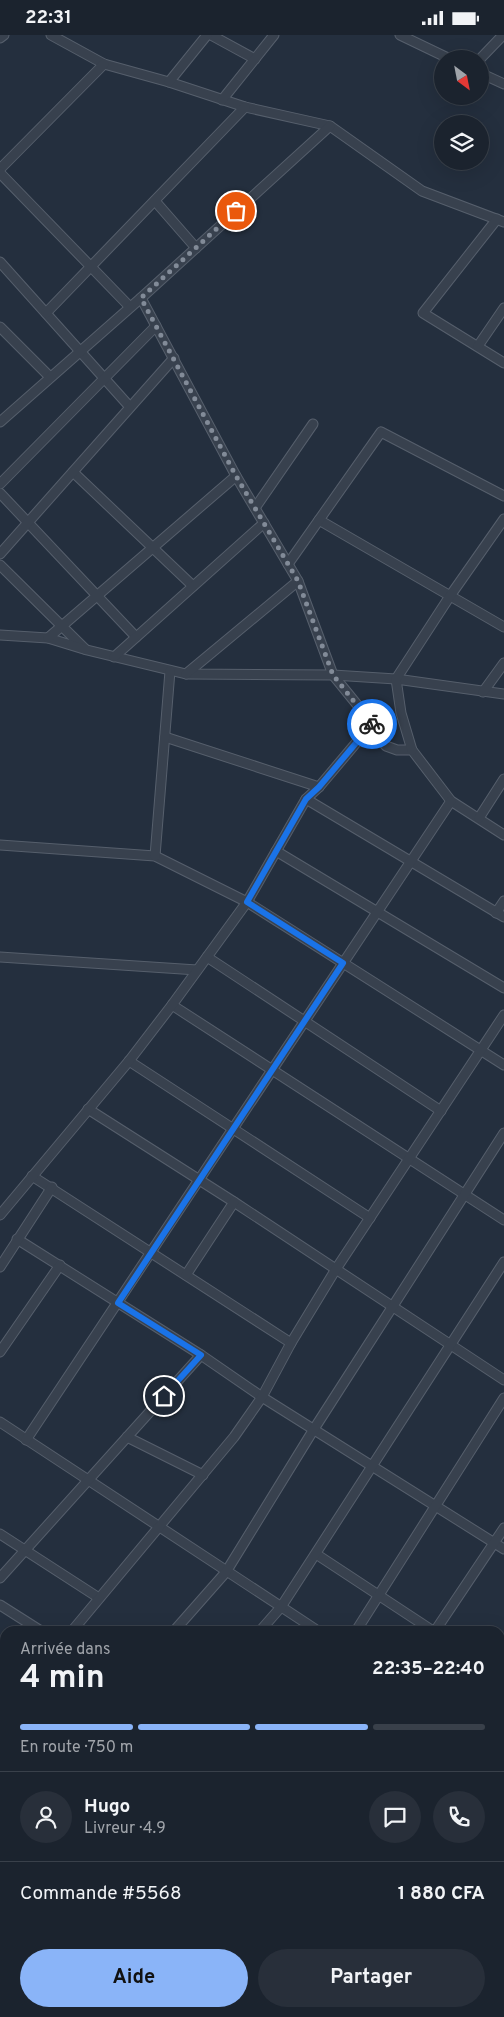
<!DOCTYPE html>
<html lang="fr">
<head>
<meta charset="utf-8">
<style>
  body { margin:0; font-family:Overpass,sans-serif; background:#282f3a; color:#f1f3f6; height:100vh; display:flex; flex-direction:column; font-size:19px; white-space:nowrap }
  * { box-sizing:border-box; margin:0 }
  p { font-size:16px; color:#a0a4aa }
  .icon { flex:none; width:28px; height:28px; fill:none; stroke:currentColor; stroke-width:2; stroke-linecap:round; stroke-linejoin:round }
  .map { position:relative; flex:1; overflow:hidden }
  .sheet { position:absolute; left:0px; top:1591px; width:505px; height:391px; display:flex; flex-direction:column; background:#1b232e; border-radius:15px 15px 0 0; box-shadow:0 5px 20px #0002,0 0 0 1px #39404a }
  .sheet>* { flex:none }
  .needle { width:32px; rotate:148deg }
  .buttons { position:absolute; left:434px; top:15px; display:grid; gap:10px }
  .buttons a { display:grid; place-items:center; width:55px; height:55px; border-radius:50%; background:#1b232e; box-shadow:0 5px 20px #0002,0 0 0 1px #39404a; font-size:25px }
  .pin { position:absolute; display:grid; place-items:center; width:42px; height:42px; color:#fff; margin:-21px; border:2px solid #fff; border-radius:50%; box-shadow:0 1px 5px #0007 }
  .courier { position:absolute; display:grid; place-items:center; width:50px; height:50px; margin:-25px; border:4px solid #1a73e8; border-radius:50%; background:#fff; color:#222; box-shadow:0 1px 6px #0007 }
  .headline em { font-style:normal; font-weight:700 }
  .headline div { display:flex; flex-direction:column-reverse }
  .headline { display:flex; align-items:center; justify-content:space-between; height:85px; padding:0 20px }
  h1 { font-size:32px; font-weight:700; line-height:38px }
  .bar { display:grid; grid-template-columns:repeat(4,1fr); gap:8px 5px; align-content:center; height:60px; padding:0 20px }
  .bar i { height:6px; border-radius:4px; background:#39404a }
  .bar .selected { background:#8ab4f8 }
  .bar p { grid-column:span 4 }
  .line { display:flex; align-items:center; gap:12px; padding:0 20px; border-top:1px solid #39404a }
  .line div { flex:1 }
  .round { display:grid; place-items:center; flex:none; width:52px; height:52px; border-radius:26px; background:#282f3a }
  .cta { display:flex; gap:10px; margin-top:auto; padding:10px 20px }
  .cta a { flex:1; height:58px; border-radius:30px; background:#8ab4f8; color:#111; font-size:20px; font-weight:700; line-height:58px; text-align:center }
  .cta a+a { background:#282f3a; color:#f1f3f6 }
  .status { display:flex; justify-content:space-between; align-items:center; height:35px; padding:0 25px; background:#1b232e; direction:ltr }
  .status svg { height:14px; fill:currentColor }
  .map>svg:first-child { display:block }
</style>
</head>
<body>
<div class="status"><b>22:31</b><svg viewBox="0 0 49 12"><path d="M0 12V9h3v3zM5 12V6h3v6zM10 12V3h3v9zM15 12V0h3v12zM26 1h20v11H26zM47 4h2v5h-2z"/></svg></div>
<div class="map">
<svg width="504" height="1982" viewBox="0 0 504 1982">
  <rect width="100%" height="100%" fill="#242f3e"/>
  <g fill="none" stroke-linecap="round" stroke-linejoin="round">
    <defs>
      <g id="minor">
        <polyline points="51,0 104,29 169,47 245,72 330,91 422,156 504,187"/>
        <polyline points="211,0 255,24"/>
        <polyline points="400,0 450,24"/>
        <polyline points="0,3 4,0"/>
        <polyline points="480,24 503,0"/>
        <polyline points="480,38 504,49"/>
        <polyline points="169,47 207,0"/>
        <polyline points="222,65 274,0"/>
        <polyline points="0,134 104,29"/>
        <polyline points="0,138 130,272"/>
        <polyline points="155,166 196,213"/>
        <polyline points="497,184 423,278 504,328"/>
        <polyline points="0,227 130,372"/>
        <polyline points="141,263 236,441 298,546 333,640 359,672 372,689 378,701 386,711 397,715 412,715 451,766 504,800"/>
        <polyline points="46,278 245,72"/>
        <polyline points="0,292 50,342"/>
        <polyline points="478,311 504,273"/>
        <polyline points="0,387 141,263 330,91"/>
        <polyline points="73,437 193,551"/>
        <polyline points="0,449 156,291"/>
        <polyline points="0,458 136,602"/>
        <polyline points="255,473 313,389"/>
        <polyline points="319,485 504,592"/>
        <polyline points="0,519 174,323"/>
        <polyline points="288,529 381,397 504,461"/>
        <polyline points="0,530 85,614"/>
        <polyline points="0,600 48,603 87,615 186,639 333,640 396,644 504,659"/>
        <polyline points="48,603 236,441"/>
        <polyline points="114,622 264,488"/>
        <polyline points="186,639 298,546"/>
        <polyline points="483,657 504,628"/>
        <polyline points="165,702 319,752"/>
        <polyline points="412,715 401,678 396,644 450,561 504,484"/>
        <polyline points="306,764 504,882"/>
        <polyline points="479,783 504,744"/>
        <polyline points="0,810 155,821 247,867 504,1030"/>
        <polyline points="276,816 504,953"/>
        <polyline points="155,821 170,636"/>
        <polyline points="496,878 504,866"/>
        <polyline points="0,922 197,935"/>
        <polyline points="207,922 441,1076"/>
        <polyline points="172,970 504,1185"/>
        <polyline points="129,1026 370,1183"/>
        <polyline points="88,1074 234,1167 504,1345"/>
        <polyline points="32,1141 291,1308"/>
        <polyline points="0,1180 129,1026 172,970 247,867 306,764 319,752 372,689"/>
        <polyline points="17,1204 201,1320 262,1362 504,1514"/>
        <polyline points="0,1232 52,1152"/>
        <polyline points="186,1240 234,1167"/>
        <polyline points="0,1317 60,1230"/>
        <polyline points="0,1387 318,1596"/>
        <polyline points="127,1402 203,1440"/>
        <polyline points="26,1405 451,766"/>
        <polyline points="0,1499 99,1563"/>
        <polyline points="316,1519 433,1596"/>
        <polyline points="0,1543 201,1320"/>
        <polyline points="0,1570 41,1596"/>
        <polyline points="72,1596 234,1402 262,1362 291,1308 336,1234 504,980"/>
        <polyline points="174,1596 226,1537 314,1394 504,1098"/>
        <polyline points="260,1596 281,1572 504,1227"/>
        <polyline points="356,1596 504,1363"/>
        <polyline points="435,1596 504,1493"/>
        <polyline points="0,1637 5,1640"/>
        <polyline points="500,1653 504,1647"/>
        <polyline points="0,1679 5,1674"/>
        <polyline points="500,1715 504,1717"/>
        <polyline points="0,1730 5,1734"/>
        <polyline points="0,1788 5,1783"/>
        <polyline points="500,1800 504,1803"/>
        <polyline points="0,1890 5,1884"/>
        <polyline points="500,1902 504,1896"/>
        <polyline points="500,1971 504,1974"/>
        <polyline points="96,1978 101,1982"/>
        <polyline points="386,1978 393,1982"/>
        <polyline points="111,1982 114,1978"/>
        <polyline points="186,1982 189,1978"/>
      </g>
      <g id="major">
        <polyline points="500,1759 504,1754"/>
        <polyline points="500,1782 504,1777"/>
        <polyline points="304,1982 308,1978"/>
        <polyline points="324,1982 328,1978"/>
      </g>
    </defs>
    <use href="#minor" stroke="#565f6c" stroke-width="11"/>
    <use href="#major" stroke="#414a57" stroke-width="14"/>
    <use href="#minor" stroke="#38414e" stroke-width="9"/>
    <use href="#major" stroke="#56606e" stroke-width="11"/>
  </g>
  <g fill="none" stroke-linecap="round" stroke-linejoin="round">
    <polyline stroke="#828b98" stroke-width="5" stroke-dasharray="0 9" points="236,176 141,263 236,441 298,546 333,640 372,689"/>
    <polyline stroke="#1a73e8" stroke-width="6" points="164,1361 201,1320 118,1268 343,928 247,867 306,764 319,752 372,689"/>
  </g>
</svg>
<div class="buttons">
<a><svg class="needle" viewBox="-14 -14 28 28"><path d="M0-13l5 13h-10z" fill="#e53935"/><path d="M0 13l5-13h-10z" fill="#a0a4aa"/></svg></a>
<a><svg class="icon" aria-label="layers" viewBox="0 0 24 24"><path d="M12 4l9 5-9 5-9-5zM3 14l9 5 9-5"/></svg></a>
</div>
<div class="pin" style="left:236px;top:176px;background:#ea580c"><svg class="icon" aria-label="bag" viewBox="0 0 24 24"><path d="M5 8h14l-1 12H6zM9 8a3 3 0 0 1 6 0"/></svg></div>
<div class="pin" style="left:164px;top:1361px;background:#1f2937"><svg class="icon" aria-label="home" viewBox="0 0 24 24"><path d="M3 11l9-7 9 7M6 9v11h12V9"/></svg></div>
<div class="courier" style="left:372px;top:689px"><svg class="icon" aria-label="bike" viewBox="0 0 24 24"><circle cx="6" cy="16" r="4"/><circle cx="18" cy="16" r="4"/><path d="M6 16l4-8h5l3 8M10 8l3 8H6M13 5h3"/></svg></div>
<section class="sheet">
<div class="headline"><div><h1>4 min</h1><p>Arrivée dans</p></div><em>22:35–22:40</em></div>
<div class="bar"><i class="selected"></i><i class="selected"></i><i class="selected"></i><i></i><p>En route · 750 m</p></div>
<div class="line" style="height:90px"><a class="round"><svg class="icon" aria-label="person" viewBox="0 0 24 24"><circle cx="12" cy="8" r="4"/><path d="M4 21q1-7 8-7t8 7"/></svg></a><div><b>Hugo</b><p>Livreur · 4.9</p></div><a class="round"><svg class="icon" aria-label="chat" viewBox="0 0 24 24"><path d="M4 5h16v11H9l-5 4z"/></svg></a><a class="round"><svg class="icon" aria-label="phone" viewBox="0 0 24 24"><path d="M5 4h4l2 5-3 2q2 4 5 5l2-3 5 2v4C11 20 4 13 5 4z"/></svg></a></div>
<div class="line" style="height:65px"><div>Commande #5568</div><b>1 880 CFA</b></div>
<div class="cta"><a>Aide</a><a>Partager</a></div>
</section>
</div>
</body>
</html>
